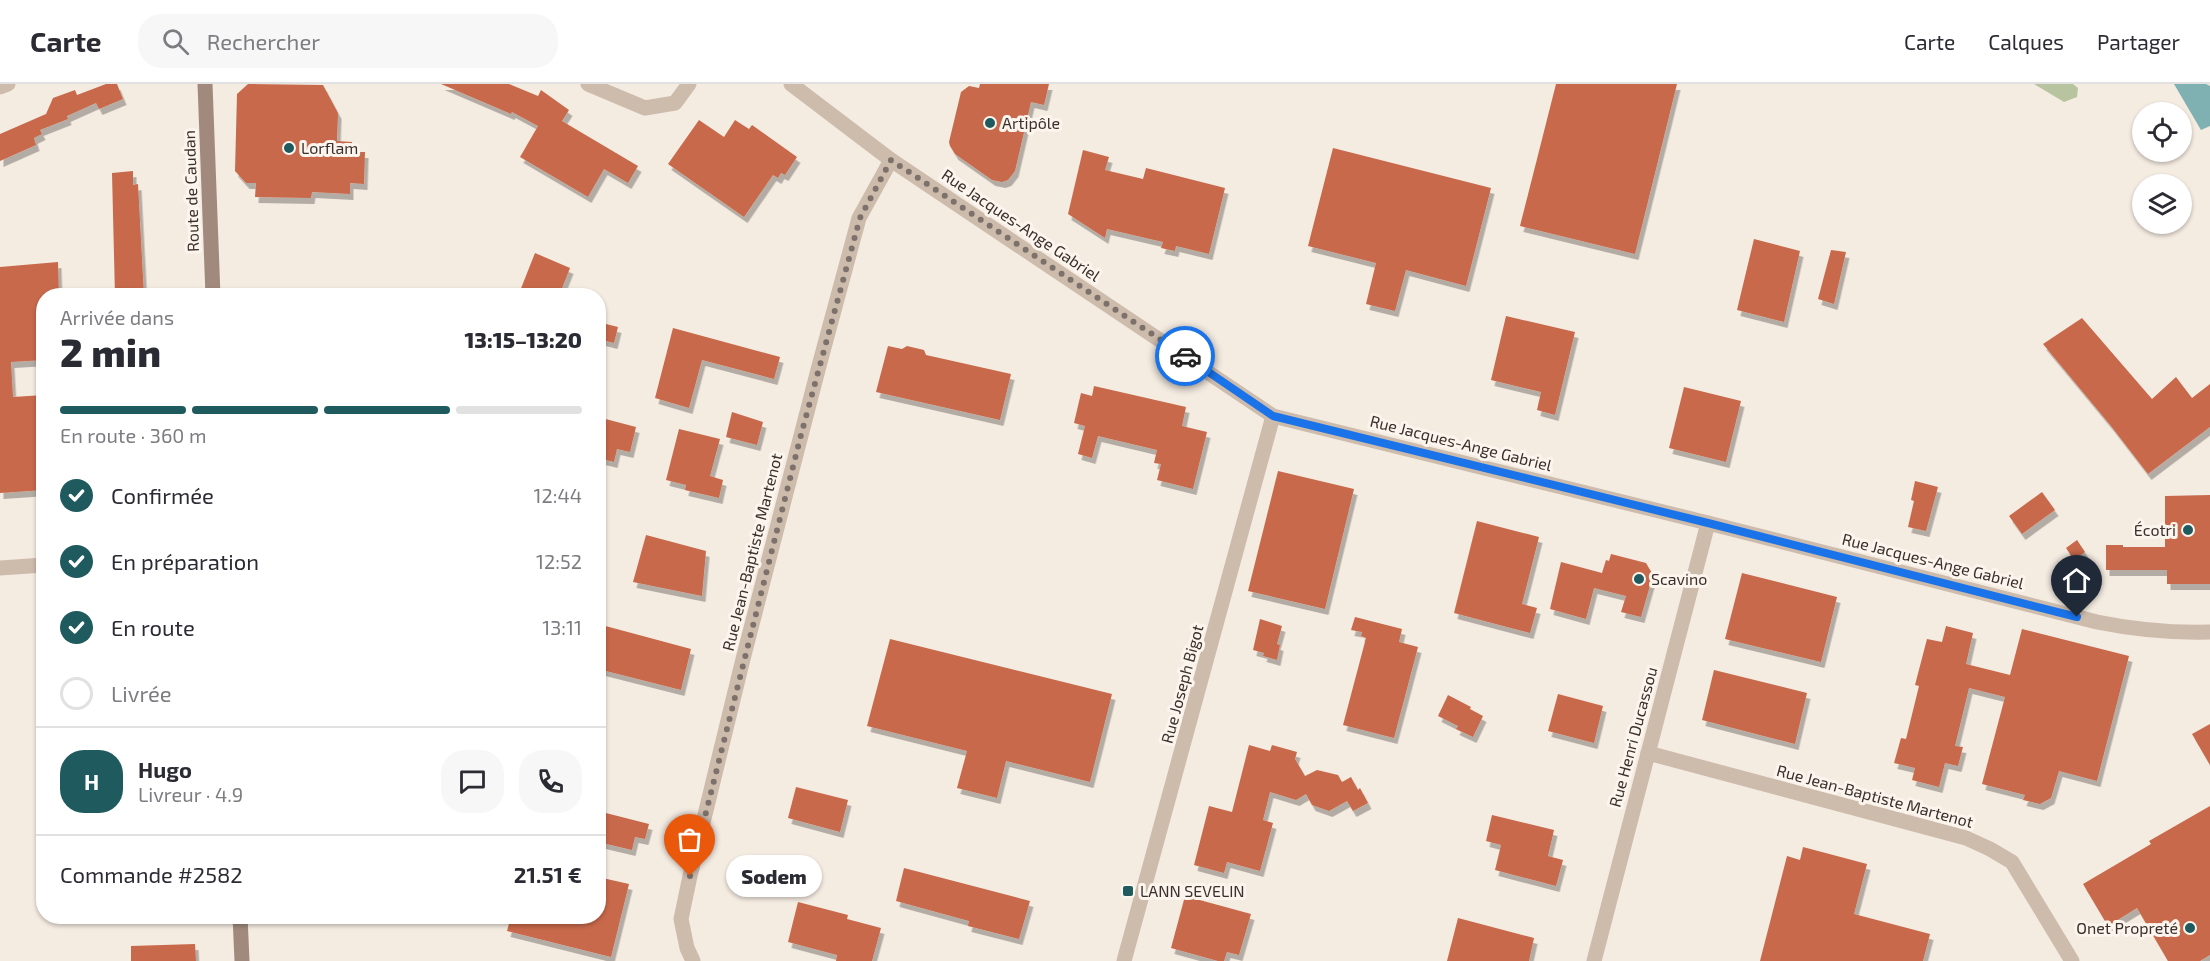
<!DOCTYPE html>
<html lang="fr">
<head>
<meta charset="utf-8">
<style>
  body { margin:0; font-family:"Exo 2",sans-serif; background:#f7f7f7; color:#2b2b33; height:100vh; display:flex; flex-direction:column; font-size:22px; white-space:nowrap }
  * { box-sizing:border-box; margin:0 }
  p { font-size:20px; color:#7c7c81 }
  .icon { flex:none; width:33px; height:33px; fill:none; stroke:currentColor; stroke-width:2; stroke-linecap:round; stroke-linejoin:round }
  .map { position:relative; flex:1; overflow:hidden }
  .details { position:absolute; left:36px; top:204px; width:570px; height:636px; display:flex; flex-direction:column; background:#fff; border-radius:24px; box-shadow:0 2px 4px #0004 }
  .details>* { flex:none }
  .controls { position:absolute; left:2132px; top:18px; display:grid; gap:12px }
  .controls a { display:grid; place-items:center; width:60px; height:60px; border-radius:50%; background:#fff; box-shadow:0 2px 4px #0004; font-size:30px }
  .pin { position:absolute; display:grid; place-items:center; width:51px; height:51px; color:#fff; margin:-62px -26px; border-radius:50% 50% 50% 0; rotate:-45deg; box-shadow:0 0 6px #0007 }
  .pin .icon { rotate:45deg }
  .courier { position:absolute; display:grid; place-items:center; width:60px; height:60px; margin:-30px; border:4px solid #1a73e8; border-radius:50%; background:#fff; color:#222; box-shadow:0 2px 8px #0007 }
  .bubble { position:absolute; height:42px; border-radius:21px; background:#fff; box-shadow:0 2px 4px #0004; font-size:20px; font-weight:800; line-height:42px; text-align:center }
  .head em { font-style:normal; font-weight:800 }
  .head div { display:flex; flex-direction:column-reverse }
  .head { display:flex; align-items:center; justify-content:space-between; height:102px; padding:0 24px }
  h1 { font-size:39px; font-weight:800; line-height:45px }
  .bar { display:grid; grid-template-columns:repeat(4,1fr); gap:9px 6px; align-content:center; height:72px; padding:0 24px }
  .bar i { height:8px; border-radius:4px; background:#e1e1e2 }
  .bar .selected { background:#1f5a5e }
  .bar p { grid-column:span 4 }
  .line { display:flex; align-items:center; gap:15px; padding:0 24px; border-top:2px solid #e1e1e2 }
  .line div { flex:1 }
  .round { display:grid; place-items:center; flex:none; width:63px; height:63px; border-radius:24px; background:#f7f7f7 }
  ol { padding:0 24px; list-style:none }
  li { display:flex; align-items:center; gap:18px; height:66px }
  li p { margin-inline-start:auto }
  li .icon { padding:6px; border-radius:50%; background:#1f5a5e; color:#fff; stroke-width:4 }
  li:last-child { color:#7c7c81 }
  li i { width:33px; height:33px; border:3px solid #e1e1e2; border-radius:50% }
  header { display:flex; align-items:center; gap:36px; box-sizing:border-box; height:84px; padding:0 30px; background:#fff; border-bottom:2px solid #e1e1e2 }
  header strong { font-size:28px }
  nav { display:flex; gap:33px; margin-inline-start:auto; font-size:21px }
  .search { width:420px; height:54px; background:#f7f7f7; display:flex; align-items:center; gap:15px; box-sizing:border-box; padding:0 21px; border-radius:24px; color:#7c7c81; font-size:22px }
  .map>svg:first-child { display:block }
</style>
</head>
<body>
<header>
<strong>Carte</strong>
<div class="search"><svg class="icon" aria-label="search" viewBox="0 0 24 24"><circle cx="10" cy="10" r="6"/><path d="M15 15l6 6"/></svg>Rechercher</div>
<nav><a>Carte</a><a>Calques</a><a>Partager</a></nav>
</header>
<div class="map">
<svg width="2210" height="877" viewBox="0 0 2210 877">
  <defs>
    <filter id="shadow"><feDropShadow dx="3.5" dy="6" stdDeviation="0" flood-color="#0004"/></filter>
  </defs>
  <rect width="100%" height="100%" fill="#f4ebe1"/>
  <polygon fill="#b8c4a0" points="2034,0 2073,0 2078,4 2077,13 2064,18"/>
  <polygon fill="#7fb0b2" points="2174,0 2206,0 2210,2 2210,42 2201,46"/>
  <g fill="#c8694b" filter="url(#shadow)">
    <polygon points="106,0 117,0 123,15 99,25 96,19 67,32 68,35 40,46 42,50 34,54 36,61 0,77 0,50 46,30 53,14 75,6 77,11"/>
    <polygon points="248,0 323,1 338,29 337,57 352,58 352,68 365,68 364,100 350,99 350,110 312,108 311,114 255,113 256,99 246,99 235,87 237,10"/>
    <polygon points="441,0 509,0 538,12 541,6 569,26 562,37 638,82 628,99 604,85 588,113 520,73 538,42 512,28 511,30"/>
    <polygon points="980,0 1049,0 1044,21 1031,18 1015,87 1008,96 1002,98 992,96 955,70 950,62 949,58 961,8 969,2 979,4"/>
    <polygon points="1556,0 1677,0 1635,170 1520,142"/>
    <polygon points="699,36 724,53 735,36 749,45 752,41 797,73 785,91 781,89 778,94 773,91 744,133 668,80"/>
    <polygon points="1333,64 1491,104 1466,202 1406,186 1395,227 1366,220 1376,179 1308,162"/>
    <polygon points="1083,66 1109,73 1105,86 1143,95 1146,84 1225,104 1209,170 1176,162 1175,167 1161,164 1163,158 1107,145 1105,154 1068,130"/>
    <polygon points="133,87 133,101 138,100 144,212 115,212 112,89"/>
    <polygon points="1754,155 1800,167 1784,238 1737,226"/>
    <polygon points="1831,166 1846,168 1834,220 1818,215"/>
    <polygon points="535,169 570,184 559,212 518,212"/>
    <polygon points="58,178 59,212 44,212 44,276 11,278 13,313 44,311 44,406 0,409 0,183"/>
    <polygon points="1506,232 1575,248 1555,331 1537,326 1541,308 1491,296"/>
    <polygon points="2082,234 2152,315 2176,293 2192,314 2210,300 2210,343 2148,390 2111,342 2043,260"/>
    <polygon points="598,238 618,243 614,259 598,255"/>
    <polygon points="673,244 780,273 774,295 702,276 689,324 655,314"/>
    <polygon points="888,262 902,265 907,262 924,266 926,271 1011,290 1000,336 876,308"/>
    <polygon points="1094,302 1186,323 1182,342 1207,348 1193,405 1157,396 1161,380 1154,379 1157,366 1098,352 1092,374 1078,370 1085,342 1074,339 1081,309 1092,312"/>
    <polygon points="1684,303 1741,317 1726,378 1669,364"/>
    <polygon points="732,328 763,338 757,361 726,353"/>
    <polygon points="598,333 636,343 630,368 617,365 614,378 598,374"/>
    <polygon points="679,345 720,355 710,392 723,396 719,414 685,406 686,401 666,396"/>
    <polygon points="1278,387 1354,405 1325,525 1248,507"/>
    <polygon points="1915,397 1938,403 1926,447 1908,443 1914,417 1911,416"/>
    <polygon points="2042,408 2055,426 2022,450 2009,432"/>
    <polygon points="2210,411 2210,500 2167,500 2167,486 2106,486 2106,461 2123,461 2123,463 2165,463 2165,412"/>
    <polygon points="1477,437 1539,453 1522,520 1537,524 1530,549 1454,529"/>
    <polygon points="646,451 706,467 702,512 633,498"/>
    <polygon points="2077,456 2085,468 2074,476 2066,464"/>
    <polygon points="1611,470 1646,479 1653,491 1641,533 1621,528 1626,512 1594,504 1586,535 1550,525 1561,478 1602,489 1606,476 1609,477"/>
    <polygon points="1742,489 1837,513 1821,578 1725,555"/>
    <polygon points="1355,533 1402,545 1399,558 1418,563 1394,654 1343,641 1366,554 1361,552 1362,548 1351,546"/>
    <polygon points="1260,535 1282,542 1277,560 1280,561 1277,576 1263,572 1264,569 1253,566"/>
    <polygon points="598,540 691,565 681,606 598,585"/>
    <polygon points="1946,542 1973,549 1966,580 2010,591 2022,545 2129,572 2097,697 2059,687 2051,714 2040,720 2023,716 2025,711 1982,700 2005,613 1969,604 1955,662 1963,663 1958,682 1945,679 1939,703 1912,696 1915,684 1894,679 1901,654 1906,655 1919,602 1915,601 1927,555 1942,558"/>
    <polygon points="890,555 1112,610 1090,698 1006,677 997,714 957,704 967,667 867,642"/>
    <polygon points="1714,586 1807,609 1795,660 1702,636"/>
    <polygon points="1558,610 1603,622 1594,659 1548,647"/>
    <polygon points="1448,611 1471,623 1470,625 1483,632 1473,653 1456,645 1458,642 1438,632"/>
    <polygon points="2210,640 2210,681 2192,650"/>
    <polygon points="1249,661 1270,667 1272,661 1297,668 1295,675 1305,692 1317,686 1338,691 1342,698 1351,693 1358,706 1360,704 1368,719 1353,727 1347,717 1329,727 1312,721 1306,710 1296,716 1270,708 1263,736 1273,739 1260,787 1227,778 1224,789 1194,781 1209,722 1232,728"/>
    <polygon points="796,703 848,716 840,748 788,734"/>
    <polygon points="2210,722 2210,871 2200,877 2168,877 2137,824 2108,842 2083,800 2151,760 2149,757"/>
    <polygon points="598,727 649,740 645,755 635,753 632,766 598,758"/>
    <polygon points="1492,731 1554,746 1548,772 1563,776 1556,802 1495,786 1501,761 1486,757"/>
    <polygon points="1803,763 1867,780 1854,830 1930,850 1923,877 1760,877 1787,772 1800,776"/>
    <polygon points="904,784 1030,817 1019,855 968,842 969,837 896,817"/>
    <polygon points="598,793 629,800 611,873 507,847 511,832 598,832"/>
    <polygon points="1185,812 1251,830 1239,871 1227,868 1224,877 1218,877 1171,864"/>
    <polygon points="798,818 848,831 847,835 881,844 872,877 836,877 837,871 788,858"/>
    <polygon points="1458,834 1534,854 1529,877 1447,877"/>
    <polygon points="195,860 196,877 131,877 131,862"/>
  </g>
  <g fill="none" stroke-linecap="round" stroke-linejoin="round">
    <g stroke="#cdbbac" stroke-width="15">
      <polyline points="588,0 645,24 675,19 689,0"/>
      <path d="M791 0 891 76 1273 332 1708 439 2097 538C2136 546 2170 549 2210 548"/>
      <polyline points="0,3 8,0"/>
      <polyline points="0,484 44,481"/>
      <polyline points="1648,669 1966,754 1990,765 2012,778 2072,877"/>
      <polyline points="693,877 687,864 681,835 690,792 743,575 819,282 859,134 891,76"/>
      <polyline points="1124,877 1273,332"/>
      <polyline points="1594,877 1708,439"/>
    </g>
    <g stroke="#a18a7d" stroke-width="15">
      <polyline points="205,0 213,212"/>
      <polyline points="240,832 242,877"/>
    </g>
  </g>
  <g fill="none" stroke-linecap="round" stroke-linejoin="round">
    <polyline stroke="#7c716b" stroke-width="6" stroke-dasharray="0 10.8" points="690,792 801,351 860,134 891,76 1185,272"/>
    <polyline stroke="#1a73e8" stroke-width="8" points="1185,272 1273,332 1708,439 2077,533"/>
  </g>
  <g fill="#1f5a5e" stroke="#fbf5ee" stroke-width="2">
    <circle cx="990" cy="39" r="6"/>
    <circle cx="289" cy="64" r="6"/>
    <circle cx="2188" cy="446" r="6"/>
    <circle cx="1639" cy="495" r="6"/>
    <rect x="1122" y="801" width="12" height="12" rx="3"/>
    <circle cx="2190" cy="844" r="6"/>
  </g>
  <g text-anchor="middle" stroke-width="6" stroke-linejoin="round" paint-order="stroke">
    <g font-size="16" fill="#3b302b" stroke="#fbf5ee" text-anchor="start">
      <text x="1002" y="45">Artipôle</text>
      <text x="301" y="70">Lorflam</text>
      <text x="2176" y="452" text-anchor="end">Écotri</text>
      <text x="1651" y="501">Scavino</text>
      <text x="1140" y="813">LANN SEVELIN</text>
      <text x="2178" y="850" text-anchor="end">Onet Propreté</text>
    </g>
    <g font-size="16" fill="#3b302b" stroke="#fbf5ee">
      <text transform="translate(191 107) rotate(-92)" y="6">Route de Caudan</text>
      <text transform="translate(1021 141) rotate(34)" y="6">Rue Jacques-Ange Gabriel</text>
      <text transform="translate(1461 359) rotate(14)" y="6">Rue Jacques-Ange Gabriel</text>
      <text transform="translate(752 468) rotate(-76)" y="6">Rue Jean-Baptiste Martenot</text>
      <text transform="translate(1933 477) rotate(14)" y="6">Rue Jacques-Ange Gabriel</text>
      <text transform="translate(1182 600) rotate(-75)" y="6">Rue Joseph Bigot</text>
      <text transform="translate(1633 653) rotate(-75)" y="6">Rue Henri Ducassou</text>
      <text transform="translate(1875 712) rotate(15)" y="6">Rue Jean-Baptiste Martenot</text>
    </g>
  </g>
</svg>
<div class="controls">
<a><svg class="icon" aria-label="locate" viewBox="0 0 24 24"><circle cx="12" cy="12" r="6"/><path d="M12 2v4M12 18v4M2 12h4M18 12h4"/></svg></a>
<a><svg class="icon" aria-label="layers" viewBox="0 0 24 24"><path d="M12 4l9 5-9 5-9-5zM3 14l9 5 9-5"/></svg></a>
</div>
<div class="pin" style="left:690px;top:792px;background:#ea580c"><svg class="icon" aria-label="bag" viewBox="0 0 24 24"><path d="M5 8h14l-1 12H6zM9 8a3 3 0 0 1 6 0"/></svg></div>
<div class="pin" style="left:2077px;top:533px;background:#1f2937"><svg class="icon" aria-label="home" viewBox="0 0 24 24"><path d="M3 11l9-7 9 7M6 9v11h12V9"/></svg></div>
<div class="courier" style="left:1185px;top:272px"><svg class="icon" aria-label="car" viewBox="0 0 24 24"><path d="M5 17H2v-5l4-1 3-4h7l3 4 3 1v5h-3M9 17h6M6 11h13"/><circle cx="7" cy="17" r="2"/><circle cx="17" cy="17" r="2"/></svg></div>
<div class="bubble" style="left:726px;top:771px;width:96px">Sodem</div>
<section class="details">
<div class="head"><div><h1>2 min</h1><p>Arrivée dans</p></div><em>13:15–13:20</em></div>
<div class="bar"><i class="selected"></i><i class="selected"></i><i class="selected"></i><i></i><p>En route · 360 m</p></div>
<ol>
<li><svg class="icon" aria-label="check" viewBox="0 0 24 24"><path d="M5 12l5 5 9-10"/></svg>Confirmée<p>12:44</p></li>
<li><svg class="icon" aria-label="check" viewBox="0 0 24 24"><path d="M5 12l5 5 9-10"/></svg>En préparation<p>12:52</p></li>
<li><svg class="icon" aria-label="check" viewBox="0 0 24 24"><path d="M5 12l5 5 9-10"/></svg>En route<p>13:11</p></li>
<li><i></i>Livrée</li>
</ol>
<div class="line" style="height:108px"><b class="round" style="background:#1f5a5e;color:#fff">H</b><div><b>Hugo</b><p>Livreur · 4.9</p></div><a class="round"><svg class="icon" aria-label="chat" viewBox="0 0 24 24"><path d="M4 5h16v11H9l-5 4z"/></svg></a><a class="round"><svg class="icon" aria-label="phone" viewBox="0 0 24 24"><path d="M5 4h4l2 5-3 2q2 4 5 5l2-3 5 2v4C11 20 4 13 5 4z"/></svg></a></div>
<div class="line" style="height:78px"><div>Commande #2582</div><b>21.51 €</b></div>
</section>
</div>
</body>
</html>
